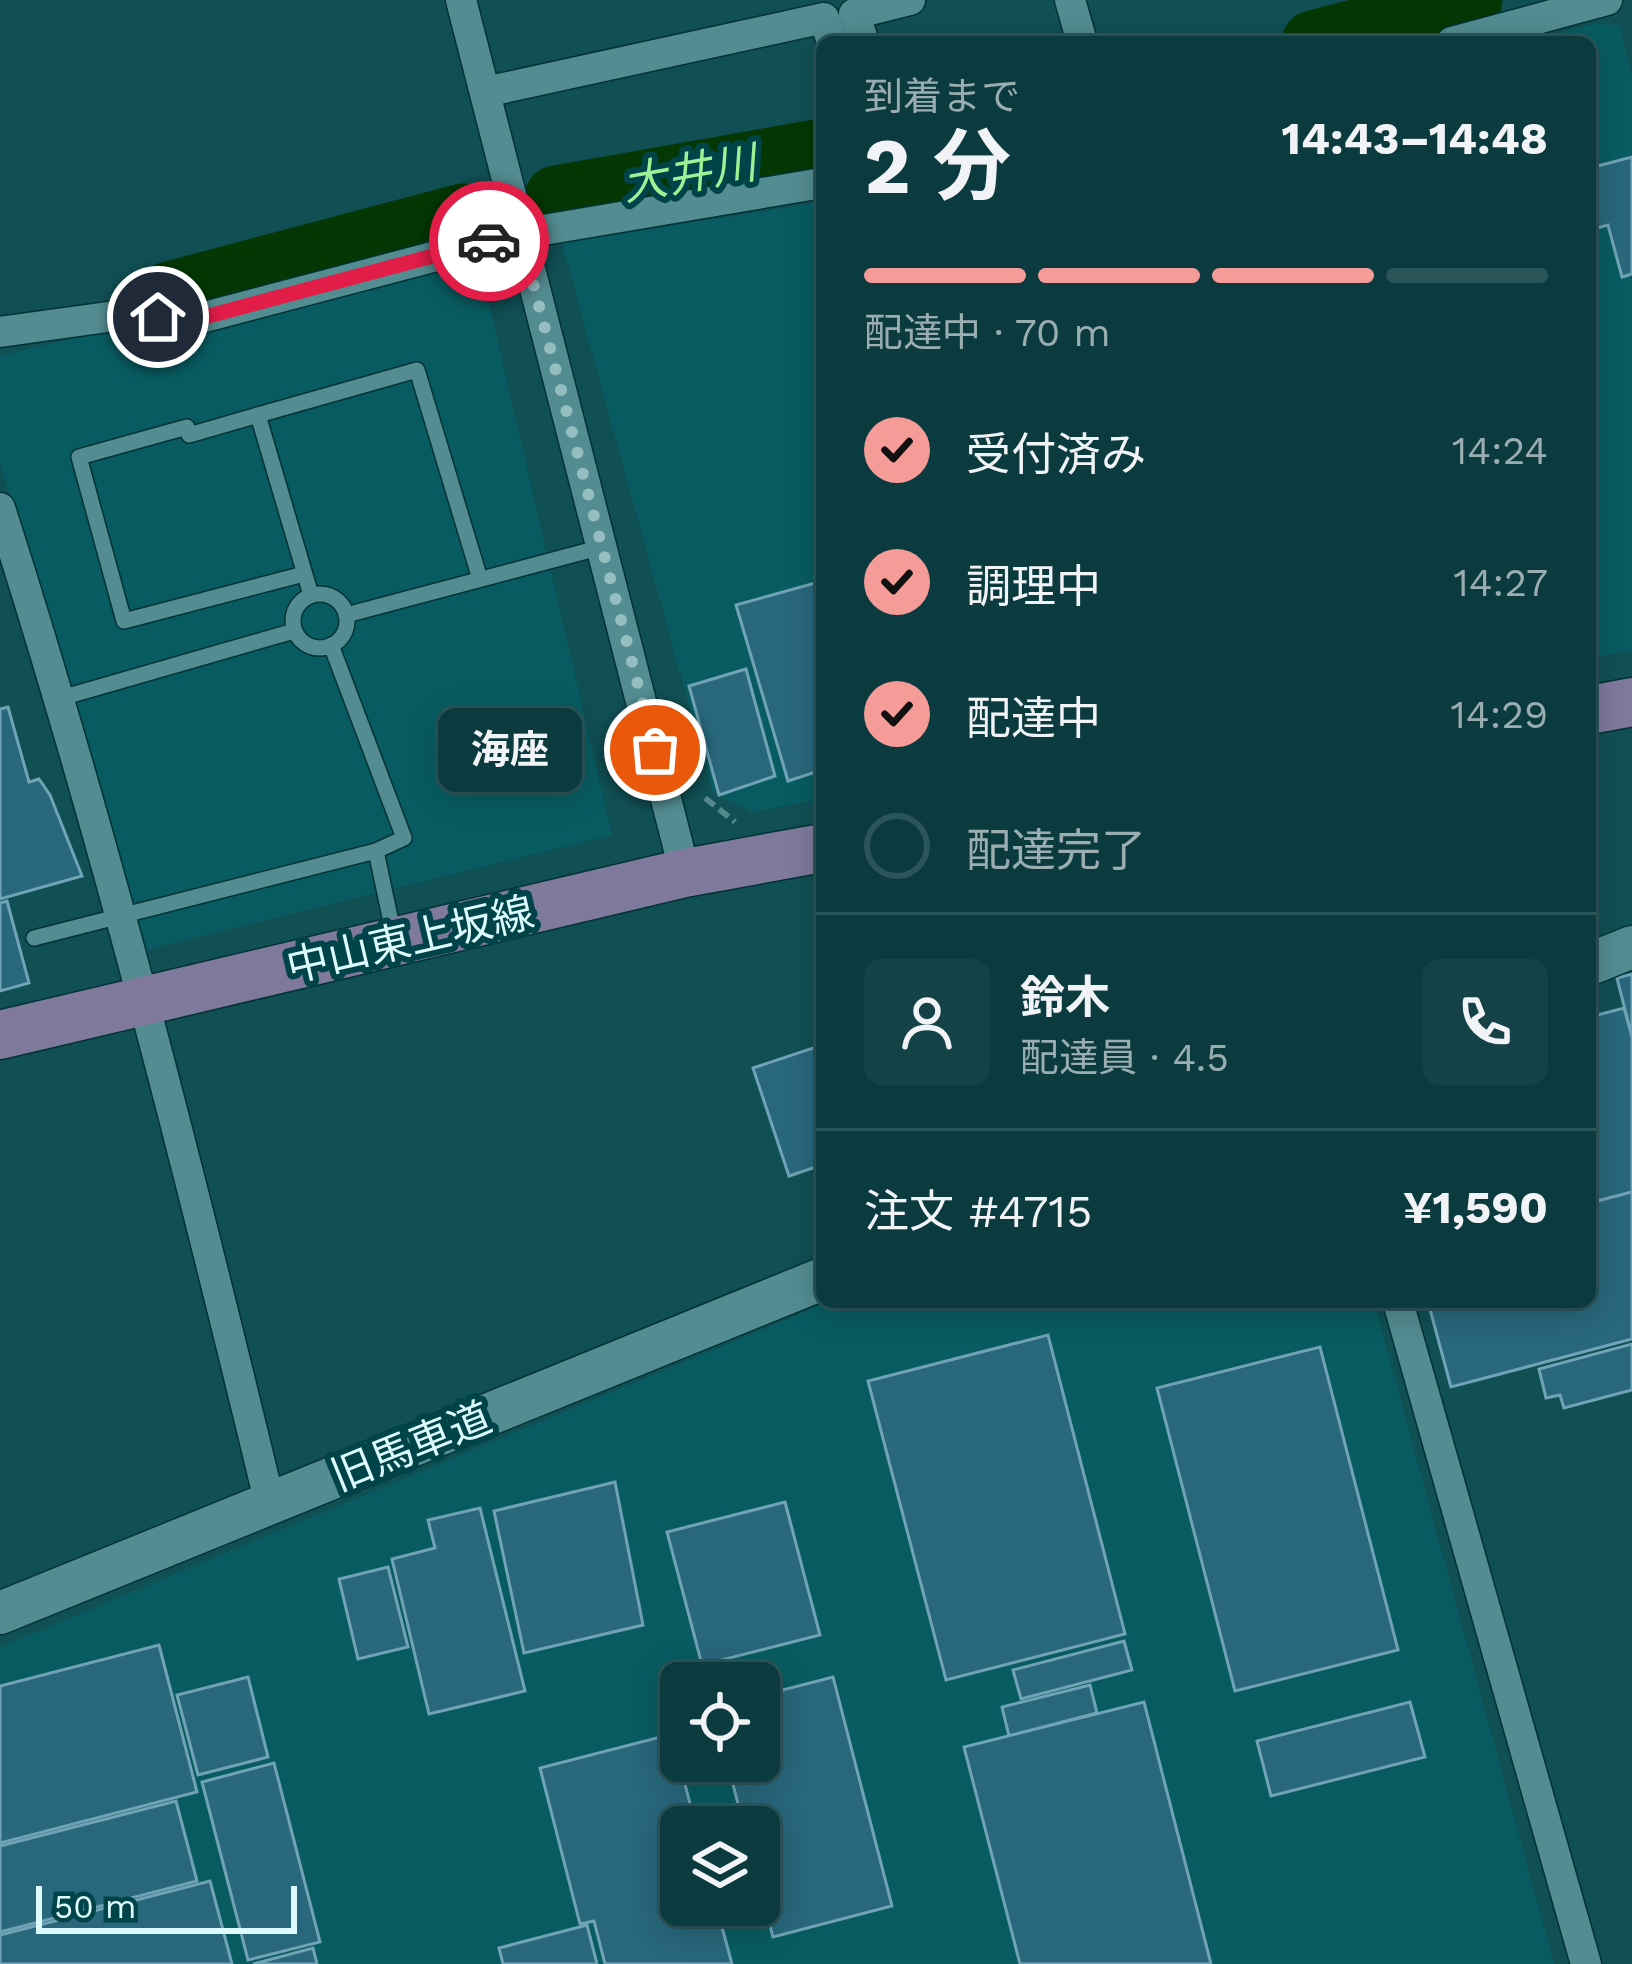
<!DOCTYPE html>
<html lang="ja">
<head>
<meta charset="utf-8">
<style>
  body { margin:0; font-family:"Work Sans","Noto Sans JP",sans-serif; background:#154246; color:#f1f3f6; height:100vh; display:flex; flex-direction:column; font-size:45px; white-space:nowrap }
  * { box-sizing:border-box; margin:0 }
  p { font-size:39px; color:#9aadb0 }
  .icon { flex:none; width:66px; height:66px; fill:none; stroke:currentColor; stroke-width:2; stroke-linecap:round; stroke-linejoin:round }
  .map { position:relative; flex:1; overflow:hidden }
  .sheet { position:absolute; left:816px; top:36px; width:780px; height:1272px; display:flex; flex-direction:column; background:#0c3b3f; border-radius:18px; box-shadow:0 6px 30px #0003,0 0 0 3px #2c5559 }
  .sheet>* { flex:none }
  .buttons { position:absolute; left:660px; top:1662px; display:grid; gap:24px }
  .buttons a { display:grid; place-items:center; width:120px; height:120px; border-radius:18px; background:#0c3b3f; box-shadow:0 6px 30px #0003,0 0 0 3px #2c5559; font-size:60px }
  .scale { position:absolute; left:36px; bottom:30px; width:261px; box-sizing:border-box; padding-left:12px; border:6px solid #ddfafc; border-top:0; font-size:33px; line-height:42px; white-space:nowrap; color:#ddfafc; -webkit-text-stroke:9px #004449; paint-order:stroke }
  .pin { position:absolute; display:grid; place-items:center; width:102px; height:102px; color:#fff; margin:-51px; border:6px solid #fff; border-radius:50%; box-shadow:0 3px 12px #0007 }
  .courier { position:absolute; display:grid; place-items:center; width:120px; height:120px; margin:-60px; border:9px solid #e11d48; border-radius:50%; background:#fff; color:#222; box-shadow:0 3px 15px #0007 }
  .bubble { position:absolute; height:84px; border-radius:18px; background:#0c3b3f; box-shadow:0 6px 30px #0003,0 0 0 3px #2c5559; font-size:39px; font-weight:700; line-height:84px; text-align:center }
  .headline em { font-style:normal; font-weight:700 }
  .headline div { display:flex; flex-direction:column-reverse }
  .headline { display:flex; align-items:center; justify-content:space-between; height:204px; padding:0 48px }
  h1 { font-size:78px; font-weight:700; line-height:90px }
  .bar { display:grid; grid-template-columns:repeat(4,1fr); gap:18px 12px; align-content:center; height:144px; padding:0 48px }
  .bar i { height:15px; border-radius:9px; background:#2c5559 }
  .bar .on { background:#f59b98 }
  .bar p { grid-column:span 4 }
  .line { display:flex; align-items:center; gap:30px; padding:0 48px; border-top:3px solid #2c5559 }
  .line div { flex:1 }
  .round { display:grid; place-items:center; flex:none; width:126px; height:126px; border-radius:18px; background:#154246 }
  ol { padding:0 48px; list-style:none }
  li { display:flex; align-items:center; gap:36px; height:132px }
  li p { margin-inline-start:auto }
  li .icon { padding:12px; border-radius:50%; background:#f59b98; color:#111; stroke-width:4 }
  li:last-child { color:#9aadb0 }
  li i { width:66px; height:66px; border:6px solid #2c5559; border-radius:50% }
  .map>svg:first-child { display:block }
</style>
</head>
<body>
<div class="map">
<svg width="1632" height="1964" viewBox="0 0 1632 1964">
  <rect width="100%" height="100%" fill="#104f54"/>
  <g fill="#085c61" fill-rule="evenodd">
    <polygon points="1593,24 1619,25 1632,75 1632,650 1590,658 1590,42 1524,42"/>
    <polygon points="822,202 822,799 752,812 713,793 562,243"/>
    <polygon points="479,261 612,835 145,950 0,461 0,356 87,335 208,328"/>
    <path d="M828 1302H1374L1554 1964H0V1647ZM681 1683H759V1761H681ZM681 1827H759V1905H681Z"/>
  </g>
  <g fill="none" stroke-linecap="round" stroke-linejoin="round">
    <g stroke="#043703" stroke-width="63">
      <polyline points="1313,42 1471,0"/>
      <polyline points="556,197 822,150"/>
      <polyline points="169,293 463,215"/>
    </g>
  </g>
  <g fill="#28677c" stroke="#70a3b5" stroke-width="3">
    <polygon points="1632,157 1632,274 1622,277 1608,225 1590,230 1590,168"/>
    <polygon points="819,582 822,770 788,781 736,605"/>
    <polygon points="746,669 775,776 719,795 689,686"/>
    <polygon points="8,707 29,782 39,779 50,795 82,876 0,899 0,709"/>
    <polygon points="7,901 29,983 0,991 0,903"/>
    <polygon points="1632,974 1632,1037 1617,978"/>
    <polygon points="1624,1008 1632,1037 1632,1192 1590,1203 1590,1017"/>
    <polygon points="822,1045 822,1165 789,1176 753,1068"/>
    <polygon points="1632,1192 1632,1339 1451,1387 1428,1302 1590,1302 1590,1203"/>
    <polygon points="1048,1335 1125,1634 946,1680 868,1381"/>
    <polygon points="1632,1344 1632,1390 1564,1408 1560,1395 1546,1398 1539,1369"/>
    <polygon points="1320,1347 1398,1650 1235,1691 1157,1388"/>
    <polygon points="615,1482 643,1625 524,1653 494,1511"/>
    <polygon points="785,1502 820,1635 702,1665 667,1532"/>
    <polygon points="480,1508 525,1691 429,1714 392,1559 435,1548 428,1520"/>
    <polygon points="388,1567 408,1647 358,1659 339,1579"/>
    <polygon points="1124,1641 1132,1670 1021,1699 1013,1670"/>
    <polygon points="159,1645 197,1792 0,1843 0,1686"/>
    <polygon points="248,1677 268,1757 198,1775 177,1695"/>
    <polygon points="833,1677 892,1906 773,1937 759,1885 759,1827 744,1827 727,1761 759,1761 759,1696"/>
    <polygon points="1090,1685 1097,1713 1009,1736 1002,1707"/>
    <polygon points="1144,1702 1211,1964 1020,1964 964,1747"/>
    <polygon points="1410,1702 1425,1757 1271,1796 1257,1741"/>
    <polygon points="672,1734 696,1827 681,1827 681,1905 716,1905 732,1964 605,1964 594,1921 580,1924 540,1768"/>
    <polygon points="274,1763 320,1942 248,1960 202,1782"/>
    <polygon points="176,1801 197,1881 0,1932 0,1846"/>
    <polygon points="210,1881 232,1964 0,1964 0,1935"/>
    <polygon points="587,1925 597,1964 503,1964 499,1948"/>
    <polygon points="313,1948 317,1964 253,1964"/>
  </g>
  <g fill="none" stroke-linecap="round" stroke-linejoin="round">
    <defs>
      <g id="lane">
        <polyline points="258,415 417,370 480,579"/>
        <polyline points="304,574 124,621 79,457 187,427 189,435 258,415 311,595"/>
        <circle cx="320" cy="621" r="27"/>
        <polyline points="346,615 602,547"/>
        <polyline points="61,698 294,631"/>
        <polyline points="376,851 394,936"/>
        <polyline points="34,938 376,851 404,838 331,645"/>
      </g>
      <g id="street">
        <polyline points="461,0 685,873"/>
        <polyline points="1070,0 1082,42"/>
        <polyline points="864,42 854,14 910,0"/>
        <polyline points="1452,42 1607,0"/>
        <polyline points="485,92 824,18 832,42"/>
        <polyline points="0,332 115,316 201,318 520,234 822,183"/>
        <path d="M0 508C105 836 189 1169 270 1504"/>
        <polyline points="1398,1302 1586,1964"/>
      </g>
      <g id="secondary">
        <polyline points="1590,964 1632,947"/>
        <polyline points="0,1613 822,1279"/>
      </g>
      <g id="primary">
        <polyline points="1590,710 1632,702"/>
        <polyline points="0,1035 685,873 822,848"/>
      </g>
    </defs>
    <use href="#lane" stroke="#023336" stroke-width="18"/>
    <use href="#street" stroke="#023336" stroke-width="33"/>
    <use href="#secondary" stroke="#023336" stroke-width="45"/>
    <use href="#primary" stroke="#023336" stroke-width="51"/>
    <polyline stroke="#53878b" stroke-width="6" stroke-dasharray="12 6" stroke-linecap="butt" points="705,798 735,822"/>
    <use href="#lane" stroke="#538c91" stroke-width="15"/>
    <use href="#street" stroke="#538c91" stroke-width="30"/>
    <use href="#secondary" stroke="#538c91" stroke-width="42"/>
    <use href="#primary" stroke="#7f799c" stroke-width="48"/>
  </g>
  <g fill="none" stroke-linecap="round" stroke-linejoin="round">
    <polyline stroke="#95bec1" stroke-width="12" stroke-dasharray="0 21.6" points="489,241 520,233 655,750"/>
    <polyline stroke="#e11d48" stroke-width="15" points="158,317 201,318 489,241"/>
  </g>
  <g text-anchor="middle" stroke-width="12" stroke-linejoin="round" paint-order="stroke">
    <g font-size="42" fill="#ddfafc" stroke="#004449">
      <text transform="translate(410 939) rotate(-13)" y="15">中山東上坂線</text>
      <text transform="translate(411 1446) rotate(-22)" y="15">旧馬車道</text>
    </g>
    <g font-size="45" font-style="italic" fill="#9ef296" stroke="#004449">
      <text transform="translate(689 173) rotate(-10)" y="16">大井川</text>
    </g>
  </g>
</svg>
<div class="buttons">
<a><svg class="icon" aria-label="locate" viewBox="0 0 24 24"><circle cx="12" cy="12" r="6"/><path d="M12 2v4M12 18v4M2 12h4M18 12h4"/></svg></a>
<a><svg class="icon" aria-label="layers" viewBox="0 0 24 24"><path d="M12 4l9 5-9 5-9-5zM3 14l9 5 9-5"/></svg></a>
</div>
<div class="scale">50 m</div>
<div class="pin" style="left:655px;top:750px;background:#ea580c"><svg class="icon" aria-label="bag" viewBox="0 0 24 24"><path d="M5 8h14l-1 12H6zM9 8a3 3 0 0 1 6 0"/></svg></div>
<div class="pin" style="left:158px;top:317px;background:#1f2937"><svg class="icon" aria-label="home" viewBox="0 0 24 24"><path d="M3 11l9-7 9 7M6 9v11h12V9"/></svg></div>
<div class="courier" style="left:489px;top:241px"><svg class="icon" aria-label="car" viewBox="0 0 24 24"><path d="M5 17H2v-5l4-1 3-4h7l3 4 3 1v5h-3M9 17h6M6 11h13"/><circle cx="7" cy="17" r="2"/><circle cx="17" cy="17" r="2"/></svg></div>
<div class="bubble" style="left:438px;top:708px;width:144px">海座</div>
<section class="sheet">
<div class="headline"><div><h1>2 分</h1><p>到着まで</p></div><em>14:43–14:48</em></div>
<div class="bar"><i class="on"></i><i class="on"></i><i class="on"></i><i></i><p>配達中 · 70 m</p></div>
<ol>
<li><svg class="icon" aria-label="check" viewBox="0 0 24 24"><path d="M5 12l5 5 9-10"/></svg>受付済み<p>14:24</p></li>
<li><svg class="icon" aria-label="check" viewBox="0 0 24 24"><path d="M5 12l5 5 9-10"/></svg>調理中<p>14:27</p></li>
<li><svg class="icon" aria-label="check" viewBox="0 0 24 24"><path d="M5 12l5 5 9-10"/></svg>配達中<p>14:29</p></li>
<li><i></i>配達完了</li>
</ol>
<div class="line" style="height:216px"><a class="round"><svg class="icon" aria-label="person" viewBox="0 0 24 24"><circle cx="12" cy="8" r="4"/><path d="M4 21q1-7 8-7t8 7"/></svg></a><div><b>鈴木</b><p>配達員 · 4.5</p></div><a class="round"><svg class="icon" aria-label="phone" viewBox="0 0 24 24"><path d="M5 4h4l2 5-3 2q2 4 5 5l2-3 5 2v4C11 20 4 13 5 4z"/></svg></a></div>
<div class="line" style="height:156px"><div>注文 #4715</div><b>¥1,590</b></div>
</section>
</div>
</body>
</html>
